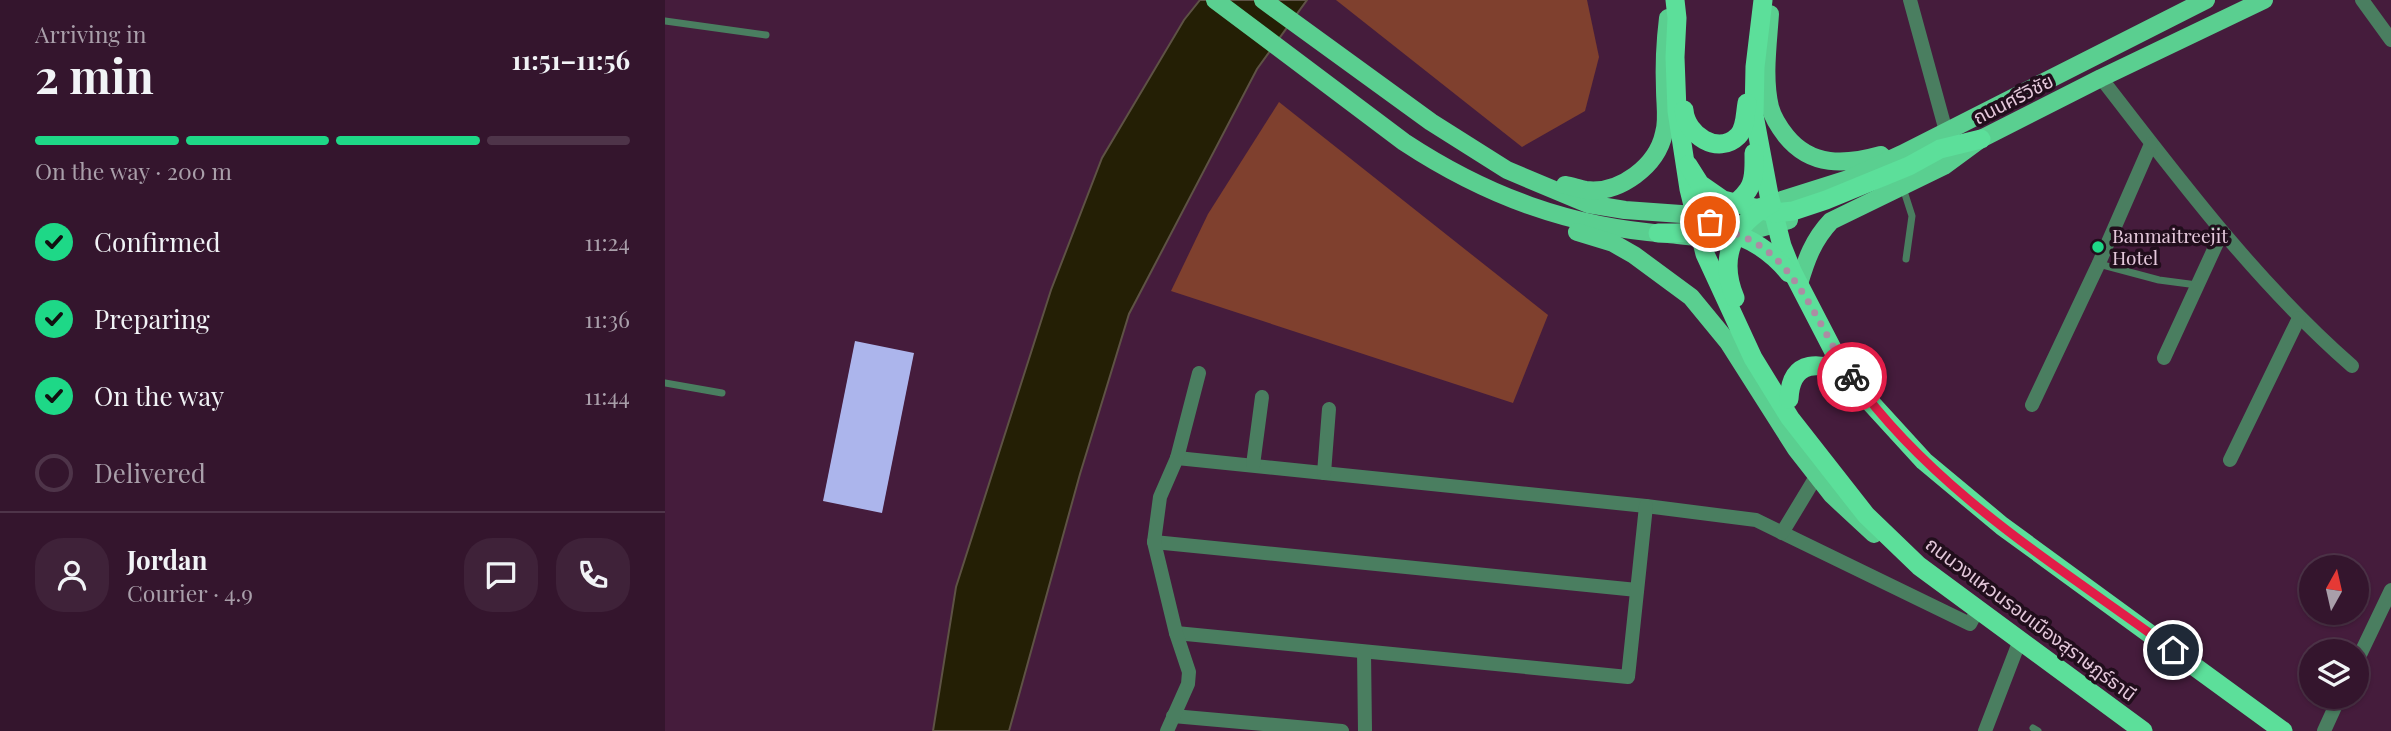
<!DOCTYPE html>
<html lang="en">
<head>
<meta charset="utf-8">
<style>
  body { margin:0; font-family:"Playfair Display","Noto Sans Thai",serif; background:#3f2239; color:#f1f3f6; height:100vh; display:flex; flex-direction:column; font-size:26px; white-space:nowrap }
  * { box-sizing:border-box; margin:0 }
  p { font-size:23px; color:#a99faa }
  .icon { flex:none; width:38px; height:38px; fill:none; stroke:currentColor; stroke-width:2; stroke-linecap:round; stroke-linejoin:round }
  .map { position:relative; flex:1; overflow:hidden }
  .drawer { display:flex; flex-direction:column; background:#34152d; width:665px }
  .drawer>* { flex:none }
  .needle { width:46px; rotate:8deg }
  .controls { position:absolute; left:1634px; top:555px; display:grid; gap:14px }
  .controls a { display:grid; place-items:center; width:70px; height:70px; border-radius:50%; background:#34152d; box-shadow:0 2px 5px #0004,0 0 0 2px #4e3449; font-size:35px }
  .pin { position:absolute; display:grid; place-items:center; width:60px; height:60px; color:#fff; margin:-30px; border:4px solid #fff; border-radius:50%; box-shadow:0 2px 7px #0007 }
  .courier { position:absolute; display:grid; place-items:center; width:70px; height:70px; margin:-35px; border:5px solid #e11d48; border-radius:50%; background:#fff; color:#222; box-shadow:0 2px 9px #0007 }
  .head em { font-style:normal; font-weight:700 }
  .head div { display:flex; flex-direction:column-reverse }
  .head { display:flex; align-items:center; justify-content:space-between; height:119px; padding:0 35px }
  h1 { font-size:46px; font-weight:700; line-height:52px }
  .bar { display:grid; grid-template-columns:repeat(4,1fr); gap:10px 7px; align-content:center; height:84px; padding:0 35px }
  .bar i { height:9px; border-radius:5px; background:#4e3449 }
  .bar .on { background:#1ed887 }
  .bar p { grid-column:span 4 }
  .line { display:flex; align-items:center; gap:18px; padding:0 35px; border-top:2px solid #4e3449 }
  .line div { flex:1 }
  .round { display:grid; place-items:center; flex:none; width:74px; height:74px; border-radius:28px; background:#3f2239 }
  ol { padding:0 35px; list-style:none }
  li { display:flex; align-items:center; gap:21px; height:77px }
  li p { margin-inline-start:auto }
  li .icon { padding:7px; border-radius:50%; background:#1ed887; color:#111; stroke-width:4 }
  li:last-child { color:#a99faa }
  li i { width:38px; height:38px; border:4px solid #4e3449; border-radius:50% }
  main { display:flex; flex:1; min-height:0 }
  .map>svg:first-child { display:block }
</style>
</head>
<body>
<main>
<section class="drawer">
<div class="head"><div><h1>2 min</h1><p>Arriving in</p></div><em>11:51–11:56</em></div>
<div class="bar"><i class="on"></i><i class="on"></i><i class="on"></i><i></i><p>On the way · 200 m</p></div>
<ol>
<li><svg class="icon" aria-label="check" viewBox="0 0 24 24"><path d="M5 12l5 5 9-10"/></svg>Confirmed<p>11:24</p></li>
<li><svg class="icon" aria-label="check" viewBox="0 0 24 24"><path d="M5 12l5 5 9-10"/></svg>Preparing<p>11:36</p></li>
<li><svg class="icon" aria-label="check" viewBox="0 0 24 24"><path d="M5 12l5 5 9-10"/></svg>On the way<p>11:44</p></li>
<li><i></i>Delivered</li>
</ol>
<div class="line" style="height:126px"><a class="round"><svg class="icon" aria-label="person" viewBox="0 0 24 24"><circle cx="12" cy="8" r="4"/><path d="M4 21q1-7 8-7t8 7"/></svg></a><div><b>Jordan</b><p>Courier · 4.9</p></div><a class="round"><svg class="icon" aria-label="chat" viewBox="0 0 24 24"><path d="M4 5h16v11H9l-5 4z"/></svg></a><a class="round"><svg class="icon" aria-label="phone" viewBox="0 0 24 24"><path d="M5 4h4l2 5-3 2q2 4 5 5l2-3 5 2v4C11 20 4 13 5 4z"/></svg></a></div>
</section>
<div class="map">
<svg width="1726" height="731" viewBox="0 0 1726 731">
  <rect width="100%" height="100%" fill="#451c3c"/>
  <g fill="#7f402e">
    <polygon points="671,0 922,0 934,57 920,111 857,147"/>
    <polygon points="614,102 883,315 848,403 506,291 543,214"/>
  </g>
  <polygon fill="#241f05" stroke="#5e5245" stroke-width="2" points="535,0 642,0 592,69 464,314 415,474 344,731 268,731 291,587 386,290 437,158 519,20"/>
  <polygon fill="#acb5ec" points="190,341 249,353 217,513 158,501"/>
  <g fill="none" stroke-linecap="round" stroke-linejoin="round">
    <g stroke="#4a7e60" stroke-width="7">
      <polyline points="0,21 101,35"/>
      <polyline points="1238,188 1247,216 1241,259"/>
      <polyline points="1434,264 1494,280 1532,285"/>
      <polyline points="0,383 57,393"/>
      <polyline points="1368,728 1373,731"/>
    </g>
    <g stroke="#4a7e60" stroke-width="14">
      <polyline points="1245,0 1279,124"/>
      <polyline points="1697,0 1726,40"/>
      <path d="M1436 78C1514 179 1591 282 1687 366"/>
      <polyline points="1499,358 1557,232"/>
      <polyline points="1367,405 1434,263 1486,144"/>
      <polyline points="512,458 981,506 1091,520 1305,624 1313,609"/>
      <polyline points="1565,460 1634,318"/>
      <polyline points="588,465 597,397"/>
      <polyline points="659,473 664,409"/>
      <polyline points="1117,533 1152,475"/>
      <polyline points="489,542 972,590"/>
      <polyline points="511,633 963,677 981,506"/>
      <polyline points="699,652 700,731"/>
      <polyline points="1692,661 1726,590"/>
      <polyline points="508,716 677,731"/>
      <polyline points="502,731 523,684 524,672 511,633 489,542 495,497 512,458 534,373"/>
      <polyline points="1320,731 1355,640"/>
      <polyline points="1659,731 1675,696"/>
    </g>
    <g stroke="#5acf90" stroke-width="18">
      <path d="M550 0 739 142C821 196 905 227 1003 234 1017 235 1032 238 1045 237 1072 236 1098 227 1124 220"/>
      <polyline points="598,0 766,122 842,170 923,204 960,210 1044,216"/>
      <path d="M1105 14C1103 44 1098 78 1105 107 1108 118 1114 127 1121 136 1146 167 1180 165 1216 155"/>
      <polyline points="1304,145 1436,78 1599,0"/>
      <path d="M900 185C907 186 914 189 921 190 955 194 992 166 999 133 1003 120 1000 104 1000 90 999 66 1000 42 1003 18"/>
      <polyline points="1092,208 1183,179 1237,154 1541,0"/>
      <polyline points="912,232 948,243 969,255 1026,297 1063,342 1131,449 1167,495 1209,534"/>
      <path d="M1134 284C1141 260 1148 240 1166 221L1279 166 1313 141"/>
    </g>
    <g stroke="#5cdf9a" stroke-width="19">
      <polyline points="1010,0 1012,18 1010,57 1012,111 1024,189 1040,254 1088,358 1125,418 1201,515 1254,566 1478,731"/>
      <polyline points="1098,0 1090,67 1089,115 1104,195 1117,246 1127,271 1170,354 1205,402 1259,461 1337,526 1618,731"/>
      <path d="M1019 110C1021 135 1053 156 1073 136 1081 128 1080 113 1082 103"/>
      <polyline points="1023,165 1035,184 1058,200 1109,213 1128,211 1161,200 1244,166 1275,149 1316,139"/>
      <path d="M1059 232C1084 236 1108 253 1124 273"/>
      <path d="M993 233C1003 233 1016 234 1026 231 1041 226 1074 204 1083 190 1090 180 1089 165 1089 153"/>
      <path d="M1070 298C1053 257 1068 224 1106 204"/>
      <path d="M1124 399C1126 357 1156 362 1186 375"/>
    </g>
  </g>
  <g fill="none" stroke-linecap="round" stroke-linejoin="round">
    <path stroke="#ac8ca3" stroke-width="7" stroke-dasharray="0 12.6" d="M1045 222 1034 227C1046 229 1060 230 1071 234 1132 254 1153 329 1187 377"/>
    <path stroke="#e11d48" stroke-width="9" d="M1187 377C1270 493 1395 567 1508 650"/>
  </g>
  <circle fill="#1ed887" stroke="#210e1c" stroke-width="2.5" cx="1433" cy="247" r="7"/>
  <g text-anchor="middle" stroke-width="7" stroke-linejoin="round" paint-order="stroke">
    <g font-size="19" fill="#e4c8db" stroke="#210e1c">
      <text transform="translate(1348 99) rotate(-27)" y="7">ถนนศรีวิชัย</text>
      <text transform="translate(1366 619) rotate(37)" y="7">ถนนวงแหวนรอบเมืองสุราษฎร์ธานี</text>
    </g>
    <g font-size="19" fill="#e4c8db" stroke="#210e1c" text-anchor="start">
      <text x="1447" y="243">Banmaitreejit<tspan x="1447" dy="22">Hotel</tspan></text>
    </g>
  </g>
</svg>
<div class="controls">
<a><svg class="needle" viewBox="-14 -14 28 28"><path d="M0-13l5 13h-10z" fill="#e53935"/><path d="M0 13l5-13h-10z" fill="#a99faa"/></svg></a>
<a><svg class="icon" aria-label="layers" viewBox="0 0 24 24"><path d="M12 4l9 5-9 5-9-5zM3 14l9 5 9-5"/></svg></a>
</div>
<div class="pin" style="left:1045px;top:222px;background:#ea580c"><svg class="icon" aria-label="bag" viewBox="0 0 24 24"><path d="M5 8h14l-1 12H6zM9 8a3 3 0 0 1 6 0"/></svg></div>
<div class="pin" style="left:1508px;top:650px;background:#1f2937"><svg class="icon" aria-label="home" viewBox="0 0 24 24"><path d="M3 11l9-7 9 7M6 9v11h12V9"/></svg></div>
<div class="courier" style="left:1187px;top:377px"><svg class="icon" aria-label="bike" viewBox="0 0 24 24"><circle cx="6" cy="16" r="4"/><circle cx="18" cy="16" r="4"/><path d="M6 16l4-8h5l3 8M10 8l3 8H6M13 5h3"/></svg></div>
</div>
</main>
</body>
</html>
